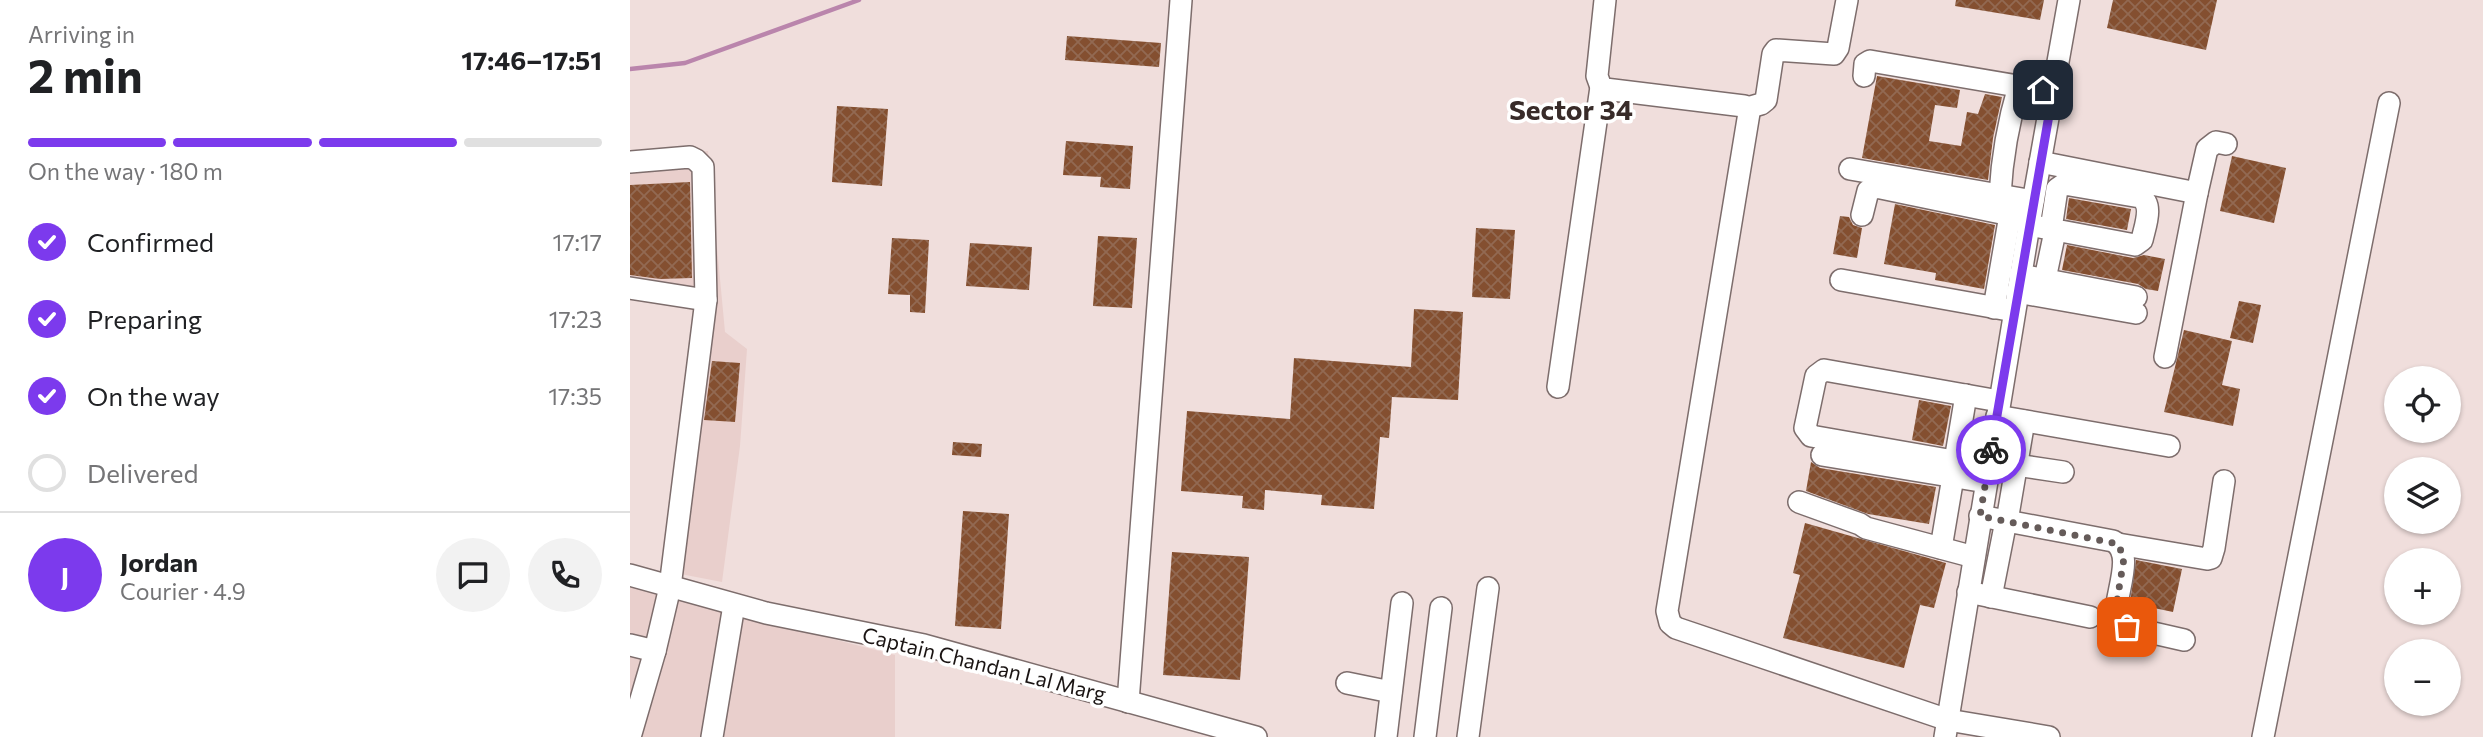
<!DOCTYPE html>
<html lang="en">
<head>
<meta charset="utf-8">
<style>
  body { margin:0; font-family:Commissioner,sans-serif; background:#f2f2f2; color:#202124; height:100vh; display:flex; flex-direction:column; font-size:26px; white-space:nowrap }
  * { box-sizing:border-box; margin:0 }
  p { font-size:23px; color:#757577 }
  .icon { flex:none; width:38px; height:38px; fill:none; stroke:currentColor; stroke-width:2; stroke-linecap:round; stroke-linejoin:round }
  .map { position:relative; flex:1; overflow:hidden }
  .drawer { display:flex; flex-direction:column; background:#fff; width:630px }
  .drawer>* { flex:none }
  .controls { position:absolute; left:1754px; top:366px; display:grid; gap:14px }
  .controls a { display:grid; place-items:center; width:77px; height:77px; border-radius:50%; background:#fff; box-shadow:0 2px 5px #0004; font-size:35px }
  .pin { position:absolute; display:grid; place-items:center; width:60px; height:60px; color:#fff; margin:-30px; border-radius:14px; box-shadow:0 4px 10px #0006 }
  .courier { position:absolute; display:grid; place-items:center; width:70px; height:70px; margin:-35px; border:5px solid #7c3aed; border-radius:50%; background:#fff; color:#222; box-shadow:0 2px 9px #0007 }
  .summary em { font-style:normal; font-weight:700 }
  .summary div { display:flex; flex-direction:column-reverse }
  .summary { display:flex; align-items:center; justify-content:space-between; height:119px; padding:0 28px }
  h1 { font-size:46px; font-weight:700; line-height:52px }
  .bar { display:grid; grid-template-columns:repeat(4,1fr); gap:10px 7px; align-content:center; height:84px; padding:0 28px }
  .bar i { height:9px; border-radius:5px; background:#e0e0e0 }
  .bar .on { background:#7c3aed }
  .bar p { grid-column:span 4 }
  .line { display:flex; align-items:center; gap:18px; padding:0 28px; border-top:2px solid #e0e0e0 }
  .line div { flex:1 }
  .round { display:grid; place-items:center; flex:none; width:74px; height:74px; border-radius:37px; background:#f2f2f2 }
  ol { padding:0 28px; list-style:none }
  li { display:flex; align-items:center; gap:21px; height:77px }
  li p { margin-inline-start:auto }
  li .icon { padding:7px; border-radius:50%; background:#7c3aed; color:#fff; stroke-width:4 }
  li:last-child { color:#757577 }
  li i { width:38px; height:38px; border:4px solid #e0e0e0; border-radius:50% }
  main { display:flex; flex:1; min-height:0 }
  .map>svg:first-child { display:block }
</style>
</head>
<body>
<main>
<section class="drawer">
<div class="summary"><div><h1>2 min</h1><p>Arriving in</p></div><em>17:46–17:51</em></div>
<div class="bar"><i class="on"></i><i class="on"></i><i class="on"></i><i></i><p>On the way · 180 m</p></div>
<ol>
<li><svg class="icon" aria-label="check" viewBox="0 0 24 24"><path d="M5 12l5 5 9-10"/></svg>Confirmed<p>17:17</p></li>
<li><svg class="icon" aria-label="check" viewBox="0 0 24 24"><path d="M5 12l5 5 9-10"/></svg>Preparing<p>17:23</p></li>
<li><svg class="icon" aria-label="check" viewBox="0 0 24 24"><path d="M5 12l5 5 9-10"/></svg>On the way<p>17:35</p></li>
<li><i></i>Delivered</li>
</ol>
<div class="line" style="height:126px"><b class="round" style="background:#7c3aed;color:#fff">J</b><div><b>Jordan</b><p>Courier · 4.9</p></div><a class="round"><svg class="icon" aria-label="chat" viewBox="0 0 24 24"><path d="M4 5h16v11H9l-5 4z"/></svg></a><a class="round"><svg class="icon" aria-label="phone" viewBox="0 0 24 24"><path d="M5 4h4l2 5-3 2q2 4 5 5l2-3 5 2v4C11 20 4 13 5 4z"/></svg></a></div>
</section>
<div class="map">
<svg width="1853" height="737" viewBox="0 0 1853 737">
  <defs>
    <pattern id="building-cross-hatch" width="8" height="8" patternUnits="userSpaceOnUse" patternTransform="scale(1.75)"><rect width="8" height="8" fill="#844f30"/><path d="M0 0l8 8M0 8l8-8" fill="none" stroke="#926952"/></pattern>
  </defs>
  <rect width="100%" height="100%" fill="#f0dedc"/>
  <g fill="#e9cfcc">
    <polygon points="78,151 95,332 117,349 110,446 92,582 35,571 66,310 0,297 0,157"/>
    <polygon points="0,587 43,596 43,598 265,655 265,737 0,737"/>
  </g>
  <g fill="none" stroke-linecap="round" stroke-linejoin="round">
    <polyline stroke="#ba85ac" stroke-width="4.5" points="0,69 55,63 229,0"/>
  </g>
  <g fill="url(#building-cross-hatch)">
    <polygon points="1326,0 1414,0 1410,20 1325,6"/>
    <polygon points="1483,0 1587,0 1576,50 1477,28"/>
    <polygon points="437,36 531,43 529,67 435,60"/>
    <polygon points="1247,76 1330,90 1327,108 1305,105 1299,141 1331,146 1337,112 1348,114 1355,94 1372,97 1363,138 1358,180 1232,158"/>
    <polygon points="207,106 258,109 252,186 202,182"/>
    <polygon points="436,141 503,146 500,189 470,187 471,177 433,175"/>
    <polygon points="1602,156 1656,168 1644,223 1590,211"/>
    <polygon points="60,182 62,278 30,279 0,275 0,185"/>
    <polygon points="1439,198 1501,209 1497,230 1436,219"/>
    <polygon points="1265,204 1365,225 1354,289 1305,280 1306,273 1254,264"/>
    <polygon points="1210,216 1219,217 1223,225 1232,228 1227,258 1203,254"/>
    <polygon points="846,228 885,230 880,299 842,297"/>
    <polygon points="468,236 507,238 502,308 463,306"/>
    <polygon points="262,238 299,240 295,313 280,312 280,295 258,294"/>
    <polygon points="340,243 402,247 399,290 336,286"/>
    <polygon points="1437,245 1503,258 1514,255 1535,259 1528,291 1516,289 1508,284 1432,270"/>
    <polygon points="1609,301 1631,305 1623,343 1600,338"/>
    <polygon points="784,309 833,312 828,400 762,397 759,438 750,437 744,509 691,505 692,495 635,490 634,510 612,508 613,496 551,491 557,411 660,419 664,358 781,367"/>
    <polygon points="1554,330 1602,341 1592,385 1610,389 1603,426 1534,412"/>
    <polygon points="82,361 110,363 105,422 74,420"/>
    <polygon points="1289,400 1321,406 1313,446 1282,440"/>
    <polygon points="323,442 352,444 351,457 322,455"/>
    <polygon points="1181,462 1190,468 1306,487 1299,524 1238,514 1176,491"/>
    <polygon points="333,511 379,514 371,629 325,626"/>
    <polygon points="1175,523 1316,563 1304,608 1290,605 1274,668 1153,638 1170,575 1163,573"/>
    <polygon points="542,552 619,557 610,680 533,675"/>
    <polygon points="1506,560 1552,569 1543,612 1500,603"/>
  </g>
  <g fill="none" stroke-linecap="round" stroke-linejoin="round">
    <defs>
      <g id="minor">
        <polyline points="975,0 967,76 971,87 975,89 1114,106 1119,113 1037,611 1040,623 1046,628 1318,720 1419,737"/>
        <polyline points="1234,76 1235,64 1240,61 1423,92"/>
        <polyline points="1117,108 1131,104 1136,100 1143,54 1146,50 1204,54 1208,48 1217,0"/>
        <polyline points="0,162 60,157 66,160 73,167 76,300 40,587 25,651 0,737"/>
        <polyline points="1410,162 1567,193 1535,357"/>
        <polyline points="1220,169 1403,201"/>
        <polyline points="1567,193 1577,149 1586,142 1596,144"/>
        <path d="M1370 195C1372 157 1378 123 1389 86"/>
        <polyline points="1232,215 1238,191 1246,187 1400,219"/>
        <path d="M1399 225 1505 245 1512 240C1515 226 1524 204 1510 197L1434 184 1427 189 1421 229"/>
        <polyline points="1390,275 1506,297"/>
        <polyline points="1415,279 1423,241"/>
        <polyline points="1211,280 1384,311"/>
        <polyline points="0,288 76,300"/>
        <polyline points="1387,292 1506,313"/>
        <polyline points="1364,308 1380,215"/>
        <polyline points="928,387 971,87"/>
        <polyline points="1367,416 1539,446"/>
        <polyline points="1192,455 1356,482"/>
        <polyline points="1325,461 1336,395"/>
        <polyline points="1386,465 1433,472"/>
        <polyline points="1358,467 1181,436 1175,428 1186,376 1194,370 1369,401"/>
        <polyline points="1169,502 1230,524 1236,528 1344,557"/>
        <path d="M1350 516 1483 541C1506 553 1484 596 1486 617L1497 627 1554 640"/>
        <polyline points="1377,521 1394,421"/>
        <polyline points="1488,544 1577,559 1581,558 1584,548 1594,481"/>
        <polyline points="1311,548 1323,477"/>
        <polyline points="0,575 136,613 294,645 626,737"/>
        <polyline points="1338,592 1460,617"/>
        <polyline points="1361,597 1374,531"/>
        <polyline points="0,645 25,651"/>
        <polyline points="717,683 761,692"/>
        <polyline points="498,702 551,0"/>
        <polyline points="82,737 104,605"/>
        <polyline points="756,737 772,603"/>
        <polyline points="795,737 811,608"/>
        <polyline points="838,737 858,588"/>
        <polyline points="1315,737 1400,219 1439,0"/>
        <polyline points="1633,737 1759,103"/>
      </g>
    </defs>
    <use href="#minor" stroke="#7d6d6c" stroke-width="24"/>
    <use href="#minor" stroke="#fff" stroke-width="21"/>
  </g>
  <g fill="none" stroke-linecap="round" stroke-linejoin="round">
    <polyline stroke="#655b59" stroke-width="7" stroke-dasharray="0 12.6" points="1361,450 1350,516 1488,544 1494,558 1485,613 1486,617 1497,627"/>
    <polyline stroke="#7c3aed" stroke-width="9" points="1361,450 1423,92 1413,90"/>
  </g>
  <g text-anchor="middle" stroke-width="7" stroke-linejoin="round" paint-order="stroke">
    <g font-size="21" fill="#1a1413" stroke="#fff">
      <text transform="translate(354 665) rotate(14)" y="7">Captain Chandan Lal Marg</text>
    </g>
    <g font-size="28" font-weight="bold" fill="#382b29" stroke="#fff">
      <text x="941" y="120">Sector 34</text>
    </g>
  </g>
</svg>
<div class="controls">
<a><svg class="icon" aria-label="locate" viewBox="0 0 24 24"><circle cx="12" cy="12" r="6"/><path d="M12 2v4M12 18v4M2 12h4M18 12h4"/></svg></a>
<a><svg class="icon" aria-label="layers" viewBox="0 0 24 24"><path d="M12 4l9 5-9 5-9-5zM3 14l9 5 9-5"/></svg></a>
<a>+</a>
<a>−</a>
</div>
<div class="pin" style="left:1497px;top:627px;background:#ea580c"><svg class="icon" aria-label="bag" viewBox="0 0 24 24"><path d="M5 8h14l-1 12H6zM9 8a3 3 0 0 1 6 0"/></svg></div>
<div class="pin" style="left:1413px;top:90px;background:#1f2937"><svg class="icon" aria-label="home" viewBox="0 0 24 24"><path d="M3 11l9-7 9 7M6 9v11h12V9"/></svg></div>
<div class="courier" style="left:1361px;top:450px"><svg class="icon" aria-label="bike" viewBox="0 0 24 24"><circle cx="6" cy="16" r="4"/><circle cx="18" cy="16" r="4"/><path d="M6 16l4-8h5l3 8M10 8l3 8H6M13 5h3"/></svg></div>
</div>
</main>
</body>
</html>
